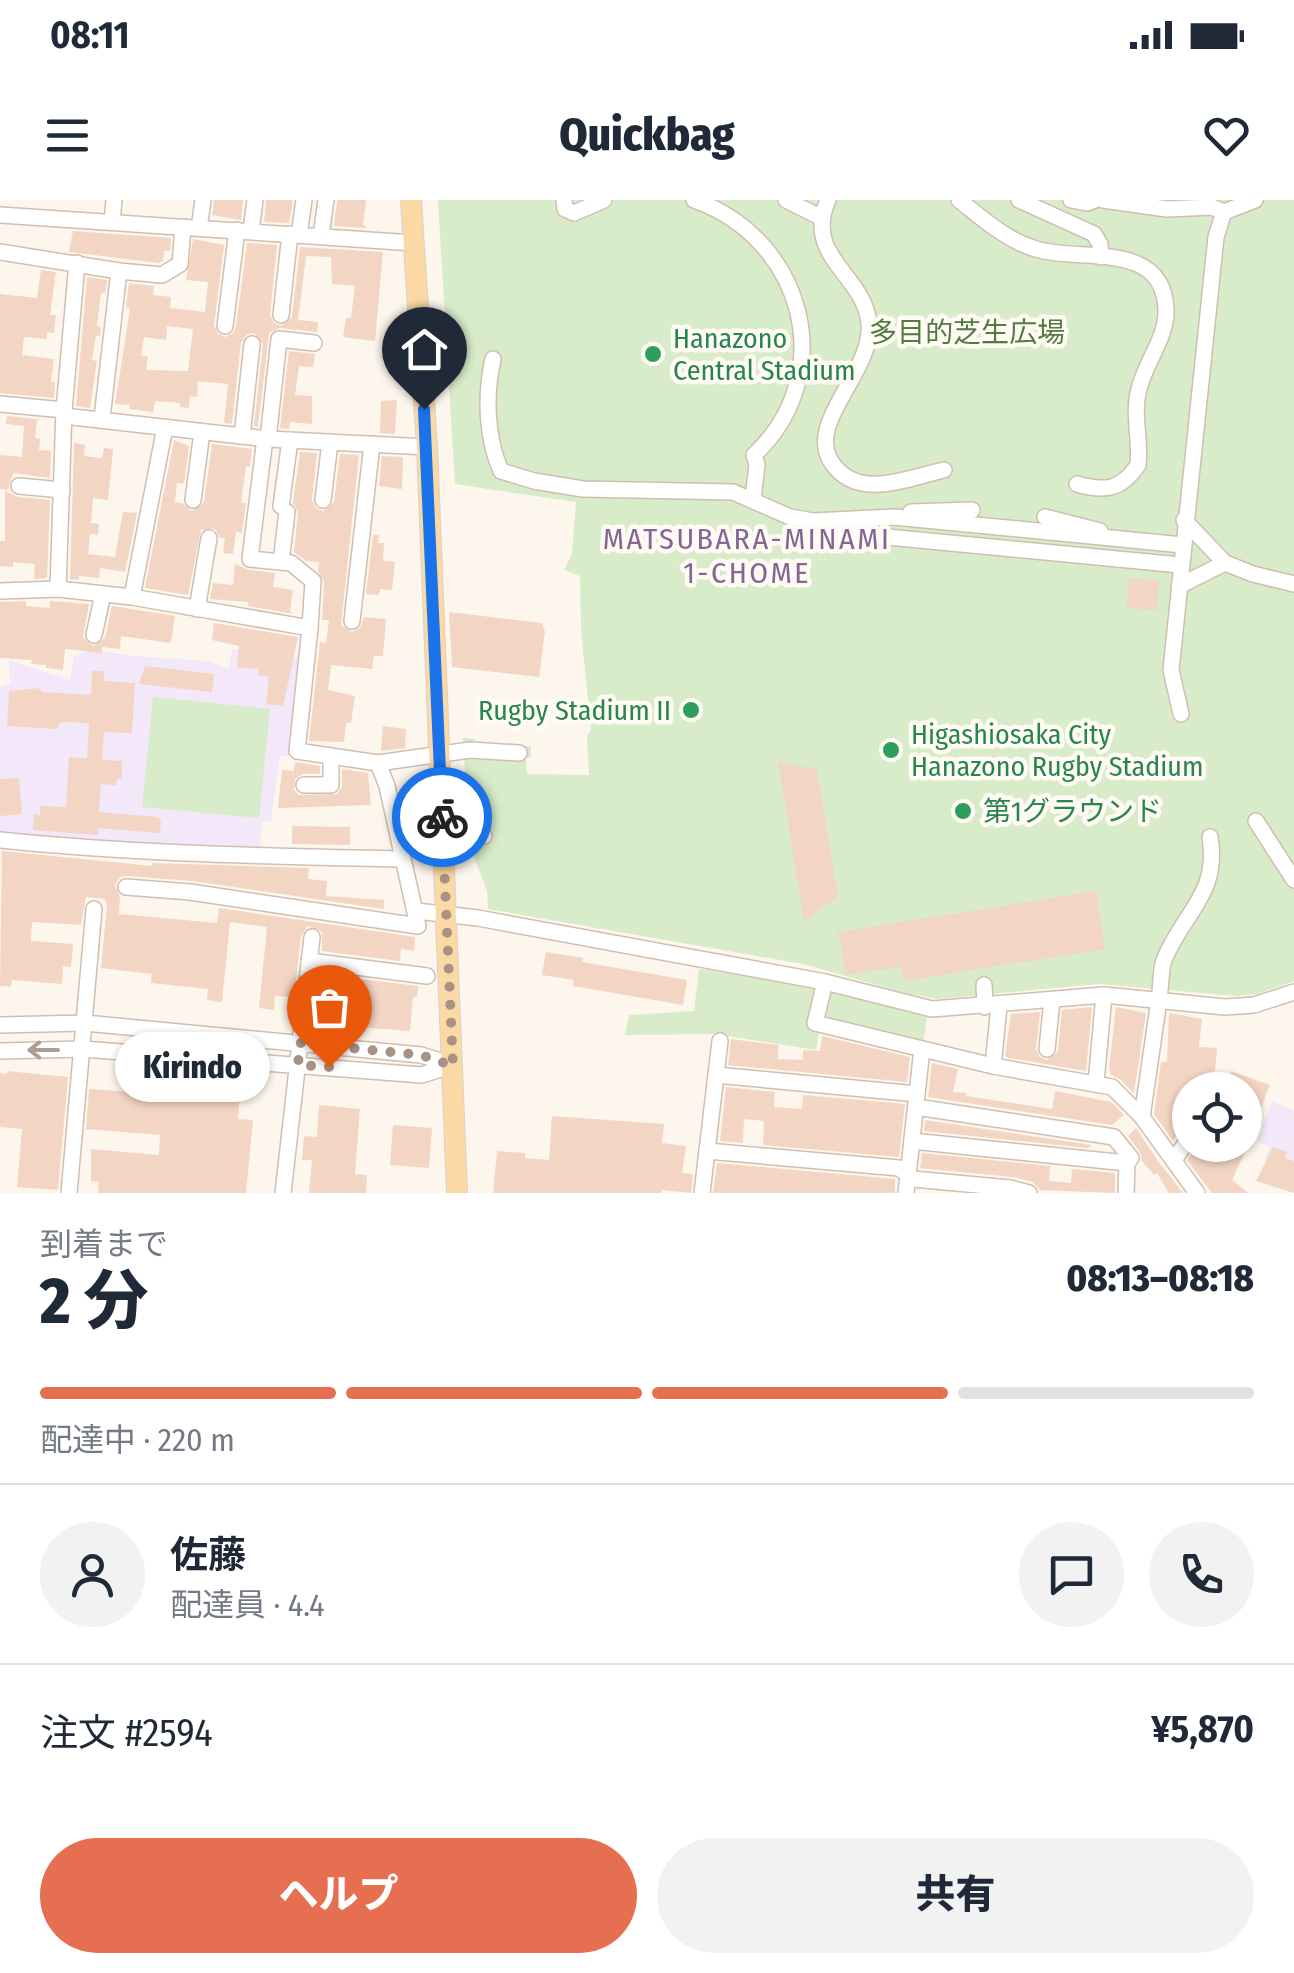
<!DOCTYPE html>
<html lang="ja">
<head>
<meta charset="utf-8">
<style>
  body { margin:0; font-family:"Fira Sans Condensed","Noto Sans JP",sans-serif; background:#f2f2f3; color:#1f2937; height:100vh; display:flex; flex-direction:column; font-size:38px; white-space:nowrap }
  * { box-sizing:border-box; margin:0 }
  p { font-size:32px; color:#747a83 }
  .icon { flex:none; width:55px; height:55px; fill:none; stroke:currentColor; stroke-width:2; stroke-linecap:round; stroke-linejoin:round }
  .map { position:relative; height:993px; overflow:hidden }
  .details { display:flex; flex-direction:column; background:#fff; flex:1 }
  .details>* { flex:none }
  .fabs { position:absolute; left:1172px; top:872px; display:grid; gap:20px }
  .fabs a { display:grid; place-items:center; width:90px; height:90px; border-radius:50%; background:#fff; box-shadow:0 2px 8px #0004; font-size:50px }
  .pin { position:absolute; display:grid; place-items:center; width:85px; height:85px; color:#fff; margin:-102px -42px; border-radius:50% 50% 50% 0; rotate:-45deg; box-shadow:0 0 10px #0007 }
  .pin .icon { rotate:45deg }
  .courier { position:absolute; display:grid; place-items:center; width:100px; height:100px; margin:-50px; border:8px solid #1a73e8; border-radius:50%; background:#fff; color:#222; box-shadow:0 2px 12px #0007 }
  .bubble { position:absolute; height:70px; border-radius:35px; background:#fff; box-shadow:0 2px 8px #0004; font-size:32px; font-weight:800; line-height:70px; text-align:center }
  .summary em { font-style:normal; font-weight:800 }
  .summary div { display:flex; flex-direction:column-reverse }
  .summary { display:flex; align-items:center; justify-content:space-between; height:170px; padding:0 40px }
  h1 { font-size:65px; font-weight:800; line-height:75px }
  .bar { display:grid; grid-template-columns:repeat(4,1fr); gap:15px 10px; align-content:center; height:120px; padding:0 40px }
  .bar i { height:12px; border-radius:8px; background:#e0e1e3 }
  .bar .active { background:#e76f51 }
  .bar p { grid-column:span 4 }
  .line { display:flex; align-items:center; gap:25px; padding:0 40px; border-top:2px solid #e0e1e3 }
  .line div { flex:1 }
  .round { display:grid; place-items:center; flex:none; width:105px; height:105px; border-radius:52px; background:#f2f2f3 }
  .action { display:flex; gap:20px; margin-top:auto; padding:20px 40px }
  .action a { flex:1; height:115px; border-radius:60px; background:#e76f51; color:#fff; font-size:40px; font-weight:800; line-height:115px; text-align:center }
  .action a+a { background:#f2f2f3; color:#1f2937 }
  .status { display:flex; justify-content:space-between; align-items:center; height:70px; padding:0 50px; background:#fff; direction:ltr }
  .status svg { height:28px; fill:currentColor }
  header { display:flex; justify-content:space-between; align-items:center; height:130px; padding:0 40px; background:#fff; font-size:45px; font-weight:800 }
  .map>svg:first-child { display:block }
</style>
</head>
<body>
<div class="status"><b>08:11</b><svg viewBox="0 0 49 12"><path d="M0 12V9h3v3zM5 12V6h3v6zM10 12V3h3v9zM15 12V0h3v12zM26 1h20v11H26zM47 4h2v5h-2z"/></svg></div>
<header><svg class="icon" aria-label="menu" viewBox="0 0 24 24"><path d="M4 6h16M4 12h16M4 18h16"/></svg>Quickbag<svg class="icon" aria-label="heart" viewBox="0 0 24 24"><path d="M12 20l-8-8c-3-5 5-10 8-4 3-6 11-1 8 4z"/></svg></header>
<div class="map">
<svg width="1294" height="993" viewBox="0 0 1294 993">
  <rect width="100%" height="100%" fill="#fdf6ec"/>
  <g fill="#f3e8fa">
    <polygon points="89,449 133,456 209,461 229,469 232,449 303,458 293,556 280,556 271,621 262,621 260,648 80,641 0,633 0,487 10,484 9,460 70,480 74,456"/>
    <polygon points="1272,901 1294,911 1294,974 1265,962 1269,947 1257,941"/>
  </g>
  <g fill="#d8ecc9">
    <polygon points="438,0 1294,0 1294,781 1257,794 1235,796 1099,784 937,799 905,793 803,764 488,709 487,691 469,644 463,538 475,539 475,546 531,546 531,557 526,558 527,574 589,575 587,536 591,530 581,429 580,376 564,370 572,354 576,302 455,284"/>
    <polygon points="153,497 270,509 259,618 142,607"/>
    <path d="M699 769 813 787C825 803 820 830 816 850L715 834 625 835 629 815 694 811Z"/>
    <polygon points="830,791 927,817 923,845 824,820 821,814"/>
  </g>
  <g fill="#f3d5c3" fill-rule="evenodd">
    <polygon points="214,0 243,0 241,20 212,15"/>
    <polygon points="266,0 293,0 289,23 264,22"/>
    <polygon points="337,0 366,0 363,24 366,28 334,26"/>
    <polygon points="73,31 171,38 170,51 164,51 163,61 159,63 69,52"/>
    <path d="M193 39 224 45 214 125 218 134 225 137 233 133 236 127 247 43 277 45 270 115 274 123 281 126 292 117 300 47 383 52 375 141 343 137 346 118H351L355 86 332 84 331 57 306 56 298 120 318 122 317 132 280 128 269 133 258 227 254 226 263 144 254 133 247 134 241 142 232 224 224 223 228 184 198 181 197 197 190 196 189 208 180 207V203L155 201 153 212 129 209 130 205 115 204 130 109 126 108 129 83 154 86 153 95 171 97 170 108 205 112 208 82 186 80ZM167 126 193 129 188 171 146 170 148 157 141 155 144 137 166 140Z"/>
    <polygon points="41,70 56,72 50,115 56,115 54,133 47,132 47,139 24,137 22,155 54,159 51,182 55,182 54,198 0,193 0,94 37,98"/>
    <polygon points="87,77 107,80 105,93 101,93 97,126 101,127 100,136 96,136 92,160 97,161 90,208 76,206"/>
    <polygon points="289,151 315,154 313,167 299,166 295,195 312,196 312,224 290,222 289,229 280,228"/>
    <polygon points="397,200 395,234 380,233 381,201"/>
    <polygon points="7,216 45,220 37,220 35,238 40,239 39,250 51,251 50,278 13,273 8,290 0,289 0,255 22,257 24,226 6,224"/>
    <polygon points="174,240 189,246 184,284 177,283 175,302 182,303 192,311 204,302 212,244 252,249 250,267 246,266 241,303 246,303 242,333 236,332 233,354 223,353 225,338 220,338 215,329 201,330 188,395 145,388"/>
    <polygon points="74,243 85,245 84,256 102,258 104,248 113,249 108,300 93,298 91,323 99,324 98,335 90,334 88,354 115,357 123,312 137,313 125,372 100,368 99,378 79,376 79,380 70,379"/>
    <polygon points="300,252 317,253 312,300 316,308 323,311 334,302 340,254 359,255 341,425 352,432 360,428 364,417 386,419 383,456 374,456 372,469 331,465 328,490 355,496 351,523 346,523 344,542 309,541 320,442 326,443 329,420 322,420 324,382 318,371 319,362 306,361 294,352 298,313 293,302"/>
    <polygon points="382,256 403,257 402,289 379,286"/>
    <polygon points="5,291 18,297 50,300 47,378 34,379 35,364 13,362 13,367 0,366 0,341 5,341"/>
    <polygon points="373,335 379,335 378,343 384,343 383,361 395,362 392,390 380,389 379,395 366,394"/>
    <polygon points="235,364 249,370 275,373 273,387 293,390 290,411 293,414 248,406 248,402 210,399 213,383 233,385"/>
    <polygon points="1129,378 1159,380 1157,410 1127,408"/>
    <polygon points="26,401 26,406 50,408 50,401 89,404 83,437 93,446 105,438 112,406 175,416 171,443 121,436 120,449 102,447 102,453 65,449 63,470 46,468 46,465 31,464 32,460 0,458 0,402"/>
    <polygon points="449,412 542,423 545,432 539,477 452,467"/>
    <polygon points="214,423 298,437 283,506 266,504 269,477 258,475 259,469 237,467 239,446 212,440"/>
    <polygon points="145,466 214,474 212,492 139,484"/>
    <polygon points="92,471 104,471 104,481 135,483 132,533 104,532 102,560 122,561 122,579 117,579 116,585 101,584 99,612 157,617 161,620 160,633 98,628 98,635 33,630 34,614 40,615 40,606 66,607 69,557 87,558 89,523 63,522 58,524 58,529 7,526 9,491 40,488 42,492 91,495"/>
    <polygon points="383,526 406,529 405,548 381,551"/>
    <polygon points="778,561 817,570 838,697 804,721"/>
    <polygon points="295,562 320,566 320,574 303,574 295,579 294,590 299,595 337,594 342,586 342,569 368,573 371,605 278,608 282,570 294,571"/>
    <polygon points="19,578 22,614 0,616 0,579"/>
    <polygon points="292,626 350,627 350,645 292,644"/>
    <polygon points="2,651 152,666 152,663 309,668 308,679 327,681 326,696 384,700 384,709 192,681 127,676 120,677 115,685 120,697 119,714 217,723 219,708 415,737 414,751 401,749 400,761 322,751 322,732 308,726 301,736 294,797 275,796 274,810 259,808 267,727 230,722 222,802 207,800 208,789 151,783 152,774 101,768 107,706 105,699 86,697 81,725 32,722 31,741 73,744 71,767 63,766 62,784 12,780 11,787 0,786"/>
    <polygon points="1096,691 1105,749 904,781 901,767 846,775 838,732"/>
    <polygon points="546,752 583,758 582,762 687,780 683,805 573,786 574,780 542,775"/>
    <polygon points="319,774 418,786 417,797 413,797 410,831 343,826 346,789 318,785"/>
    <polygon points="1092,807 1086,871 1005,857 1011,814 1040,812 1036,849 1040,857 1047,860 1058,851 1062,810"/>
    <polygon points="1116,807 1146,813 1134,893 1120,879 1111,875 1109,869"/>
    <polygon points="1169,813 1202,819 1199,847 1217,848 1215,871 1205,877 1203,890 1190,890 1190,918 1173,941 1154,914 1161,862 1167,862"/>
    <polygon points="822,836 910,857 907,882 728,865 731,839 778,845 778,859 803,860 803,850 820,851"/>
    <polygon points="932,863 958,869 953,892 966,893 966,896 1052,909 1055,891 1111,902 1124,915 1112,925 928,897"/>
    <polygon points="148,870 164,872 162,895 204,898 205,887 240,891 238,919 253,920 246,993 98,993 99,982 91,981 91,949 159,955 160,935 86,929 89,889 146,893"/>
    <polygon points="7,871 68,877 58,990 17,987 22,929 0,927 0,873 7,874"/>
    <polygon points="1231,871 1270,885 1256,920 1259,922 1232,980 1248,993 1212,993 1187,960 1198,945 1245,945 1245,902 1249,891 1229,884"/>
    <polygon points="726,887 775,892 774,907 802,909 803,895 905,904 899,957 763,945 764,921 744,919 743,943 720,941"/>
    <polygon points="319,905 360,909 355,974 367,975 366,993 309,993 312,960 302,960 304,936 317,937"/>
    <polygon points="552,916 664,924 662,943 686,946 682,973 693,974 691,993 662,990 661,993 493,993 497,951 525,953 525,958 549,960"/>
    <polygon points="925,920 1091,945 1088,948 924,931"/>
    <polygon points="393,925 432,928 429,968 390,965"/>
    <polygon points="1136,928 1158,961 1183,993 1169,993 1157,973 1154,975 1142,961 1140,952 1128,936"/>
    <polygon points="1273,947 1287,952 1285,958 1294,961 1294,993 1256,981"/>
    <polygon points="922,953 1050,966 1049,981 1071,983 1072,969 1115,973 1115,993 1040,990 1033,982 1013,977 920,968"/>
    <polygon points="717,963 895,979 895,993 713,993"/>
  </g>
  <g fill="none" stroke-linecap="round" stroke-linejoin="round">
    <defs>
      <g id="minor">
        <polyline points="564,0 565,9 574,13 604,0"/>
        <path d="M694 0C803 38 841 173 754 255L757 265 753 299"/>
        <polyline points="786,0 822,18"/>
        <path d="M828 0C803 57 864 74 869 123 874 172 804 223 832 263 858 301 907 278 944 270"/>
        <path d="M959 0C983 19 1006 40 1036 49 1080 63 1164 39 1166 110 1167 137 1145 163 1139 189 1132 214 1141 239 1138 265 1121 290 1105 292 1077 284"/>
        <polyline points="1019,0 1094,34 1100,44 1101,57"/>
        <polyline points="1071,0 1087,3 1095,0"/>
        <polyline points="1103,0 1167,9 1212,7 1224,12 1255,0"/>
        <polyline points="0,15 414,43"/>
        <polyline points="112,22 114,0"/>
        <polyline points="199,28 203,0"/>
        <polyline points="251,31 255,0"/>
        <polyline points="299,35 304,0"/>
        <polyline points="321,36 326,0"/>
        <polyline points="0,52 119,71"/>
        <polyline points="281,115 290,34"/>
        <polyline points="225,126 237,30"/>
        <path d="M493 159C485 195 486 237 501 271L534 281 583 289 733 292 790 317 813 321 894 317 1183 345"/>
        <polyline points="0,204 64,210"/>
        <polyline points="64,216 268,239 427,247"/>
        <polyline points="102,218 119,71 162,75 180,64 183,27"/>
        <polyline points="242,236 252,144"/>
        <polyline points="265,238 250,359 291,363 313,381 310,428"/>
        <polyline points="268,239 279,139 314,143"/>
        <polyline points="19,286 62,290"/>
        <polyline points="193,300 202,232"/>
        <polyline points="323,300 330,242"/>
        <polyline points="281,306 290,240"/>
        <polyline points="911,312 972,310"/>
        <polyline points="1045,317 1100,331"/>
        <polyline points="1184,320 1225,363 1253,374 1294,384"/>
        <polyline points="825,331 1180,365"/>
        <polyline points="281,362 287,312"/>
        <polyline points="1179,386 1225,363"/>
        <polyline points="58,389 64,210 77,63"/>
        <polyline points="0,391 58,389 132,397 310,428 297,551 378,563 387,586 418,726 190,692 126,687"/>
        <polyline points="132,397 165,227"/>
        <polyline points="197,409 209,338"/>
        <polyline points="352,421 372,244"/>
        <polyline points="94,435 103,394"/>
        <polyline points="1181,514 1171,470 1216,37 1224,12"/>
        <polyline points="378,563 470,550 519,553"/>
        <polyline points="304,585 331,585 331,556"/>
        <polyline points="463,618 477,617 478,636 484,636"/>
        <polyline points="1256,621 1294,680"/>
        <path d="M0 640C133 654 267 656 401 659"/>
        <polyline points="416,711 478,718 825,782 932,809 1104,795 1225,807 1254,805 1294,792"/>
        <polyline points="309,761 427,776"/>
        <polyline points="825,782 815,823 993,866 1112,887 1142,917 1197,993"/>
        <polyline points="984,785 985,807"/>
        <path d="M1160 791C1161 781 1161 769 1164 760 1183 713 1220 693 1210 637"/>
        <polyline points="0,825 85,823 421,855 453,865"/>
        <polyline points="1047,849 1052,800"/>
        <polyline points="0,851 83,849 422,875 453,865"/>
        <polyline points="993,866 999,806"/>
        <polyline points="716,875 917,894"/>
        <polyline points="1096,883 1104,795"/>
        <polyline points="1215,890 1218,882"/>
        <polyline points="916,907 1114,937 1131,958 1127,963 1126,993"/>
        <polyline points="1142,917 1159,800"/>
        <polyline points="912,941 1127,963"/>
        <polyline points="707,951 899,968 913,979 1010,988 1029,993"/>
        <polyline points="1174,960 1190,937"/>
        <polyline points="69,993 94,709"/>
        <polyline points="283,993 312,737"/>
        <polyline points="702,993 720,841"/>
        <polyline points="906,993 922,849"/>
      </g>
      <polyline id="major" points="411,0 427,247 457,993"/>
    </defs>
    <use href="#minor" stroke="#d1beb0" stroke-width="18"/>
    <use href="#major" stroke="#dad1cd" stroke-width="22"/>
    <use href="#minor" stroke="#fff" stroke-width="15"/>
    <use href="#major" stroke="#fbd9a5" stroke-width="20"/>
  </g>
  <defs><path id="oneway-shaft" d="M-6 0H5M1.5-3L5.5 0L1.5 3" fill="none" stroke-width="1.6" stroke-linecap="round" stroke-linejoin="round" transform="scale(2.5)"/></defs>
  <use stroke="#af9d94" href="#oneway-shaft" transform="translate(43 850) rotate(180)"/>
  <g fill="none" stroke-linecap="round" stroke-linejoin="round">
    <polyline stroke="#a89285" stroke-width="10" stroke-dasharray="0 18" points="329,867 298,865 300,843 421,855 453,866 442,617"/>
    <polyline stroke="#1a73e8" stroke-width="12" points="424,209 442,617"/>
  </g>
  <g fill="#2e9e5b" stroke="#fffaf3" stroke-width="4">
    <circle cx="653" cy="154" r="10"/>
    <circle cx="691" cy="510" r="10"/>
    <circle cx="891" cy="550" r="10"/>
    <circle cx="963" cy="611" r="10"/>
  </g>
  <g text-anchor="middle" stroke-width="9" stroke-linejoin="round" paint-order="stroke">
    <g font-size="28" fill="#537a41" stroke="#fffaf3">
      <text x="967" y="142">多目的芝生広場</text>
    </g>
    <g font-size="28" fill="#27864d" stroke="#fffaf3" text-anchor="start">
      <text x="673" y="148">Hanazono<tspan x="673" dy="32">Central Stadium</tspan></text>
      <text x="671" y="520" text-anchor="end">Rugby Stadium II</text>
      <text x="911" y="544">Higashiosaka City<tspan x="911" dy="32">Hanazono Rugby Stadium</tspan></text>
      <text x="983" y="621">第1グラウンド</text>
    </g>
    <g font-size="30" letter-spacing="2.5" fill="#846695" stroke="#fffaf3">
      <text x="747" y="349">MATSUBARA-MINAMI<tspan x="747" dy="34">1-CHOME</tspan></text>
    </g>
  </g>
</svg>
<div class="fabs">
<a><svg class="icon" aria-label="locate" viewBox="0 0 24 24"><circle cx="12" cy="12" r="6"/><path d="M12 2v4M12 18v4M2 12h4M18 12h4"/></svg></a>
</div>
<div class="pin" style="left:329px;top:867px;background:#ea580c"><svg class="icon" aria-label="bag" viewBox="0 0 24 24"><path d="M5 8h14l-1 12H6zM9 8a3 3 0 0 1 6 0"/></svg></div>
<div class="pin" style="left:424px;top:209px;background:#1f2937"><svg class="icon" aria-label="home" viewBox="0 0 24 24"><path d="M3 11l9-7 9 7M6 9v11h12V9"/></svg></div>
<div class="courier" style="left:442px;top:617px"><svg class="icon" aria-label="bike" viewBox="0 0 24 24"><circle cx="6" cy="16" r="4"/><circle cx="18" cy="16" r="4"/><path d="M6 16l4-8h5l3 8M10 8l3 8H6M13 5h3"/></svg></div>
<div class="bubble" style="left:115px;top:832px;width:155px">Kirindo</div>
</div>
<section class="details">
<div class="summary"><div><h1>2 分</h1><p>到着まで</p></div><em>08:13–08:18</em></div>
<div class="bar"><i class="active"></i><i class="active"></i><i class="active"></i><i></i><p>配達中 · 220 m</p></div>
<div class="line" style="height:180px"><a class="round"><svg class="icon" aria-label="person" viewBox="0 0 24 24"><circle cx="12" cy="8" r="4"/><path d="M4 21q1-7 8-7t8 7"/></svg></a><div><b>佐藤</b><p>配達員 · 4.4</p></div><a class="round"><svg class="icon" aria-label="chat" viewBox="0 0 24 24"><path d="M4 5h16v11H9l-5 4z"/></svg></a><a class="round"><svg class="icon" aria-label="phone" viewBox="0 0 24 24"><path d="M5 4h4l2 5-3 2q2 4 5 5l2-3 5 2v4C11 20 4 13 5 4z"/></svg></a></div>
<div class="line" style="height:130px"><div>注文 #2594</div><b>¥5,870</b></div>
<div class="action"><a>ヘルプ</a><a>共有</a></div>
</section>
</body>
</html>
